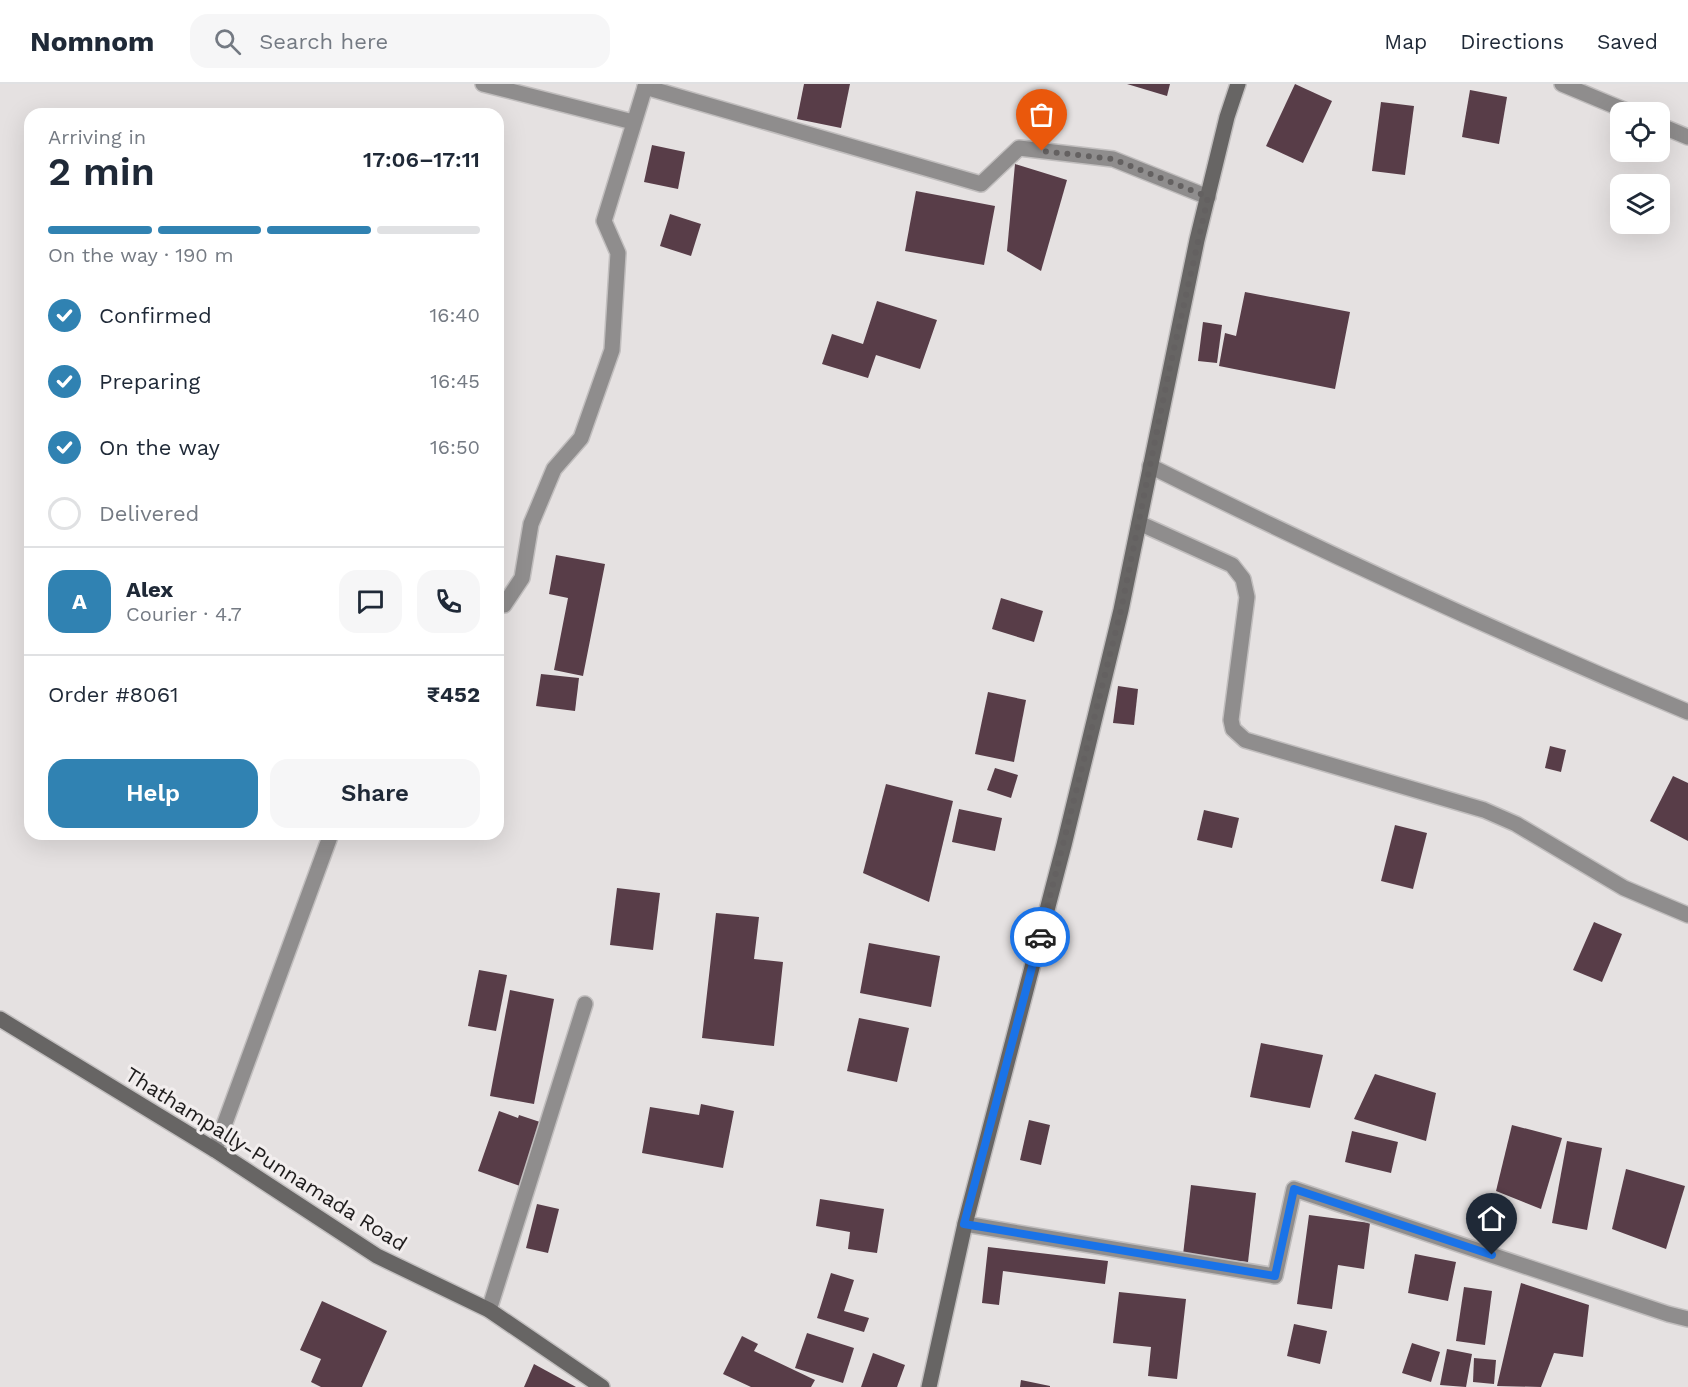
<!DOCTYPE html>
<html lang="en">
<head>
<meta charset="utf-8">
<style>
  body { margin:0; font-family:"Work Sans",sans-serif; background:#f6f6f7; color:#1f2937; height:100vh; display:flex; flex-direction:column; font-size:22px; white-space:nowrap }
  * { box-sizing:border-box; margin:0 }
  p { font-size:20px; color:#747a83 }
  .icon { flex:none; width:33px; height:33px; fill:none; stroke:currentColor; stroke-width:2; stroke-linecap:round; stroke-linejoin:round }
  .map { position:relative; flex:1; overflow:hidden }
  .details { position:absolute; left:24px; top:24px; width:480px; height:732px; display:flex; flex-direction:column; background:#fff; border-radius:18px; box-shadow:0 6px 24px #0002 }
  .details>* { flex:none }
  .tools { position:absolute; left:1610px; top:18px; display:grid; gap:12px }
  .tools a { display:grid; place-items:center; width:60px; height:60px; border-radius:12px; background:#fff; box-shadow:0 6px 24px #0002; font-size:30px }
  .pin { position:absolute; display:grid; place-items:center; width:51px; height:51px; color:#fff; margin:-62px -26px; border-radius:50% 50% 50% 0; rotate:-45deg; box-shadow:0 0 6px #0007 }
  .pin .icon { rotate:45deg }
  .courier { position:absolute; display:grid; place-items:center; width:60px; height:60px; margin:-30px; border:4px solid #1a73e8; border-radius:50%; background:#fff; color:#222; box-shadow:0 2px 8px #0007 }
  .head em { font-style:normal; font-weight:600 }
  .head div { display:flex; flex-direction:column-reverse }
  .head { display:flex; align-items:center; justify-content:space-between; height:102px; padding:0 24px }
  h1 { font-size:39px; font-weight:600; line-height:45px }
  .bar { display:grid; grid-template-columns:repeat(4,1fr); gap:9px 6px; align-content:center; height:72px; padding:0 24px }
  .bar i { height:8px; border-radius:4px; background:#e0e1e3 }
  .bar .selected { background:#3082b2 }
  .bar p { grid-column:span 4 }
  .line { display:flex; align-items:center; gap:15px; padding:0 24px; border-top:2px solid #e0e1e3 }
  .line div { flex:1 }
  .round { display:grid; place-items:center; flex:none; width:63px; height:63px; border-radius:18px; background:#f6f6f7 }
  ol { padding:0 24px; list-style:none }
  li { display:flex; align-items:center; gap:18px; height:66px }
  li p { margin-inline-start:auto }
  li .icon { padding:6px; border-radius:50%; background:#3082b2; color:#fff; stroke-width:4 }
  li:last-child { color:#747a83 }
  li i { width:33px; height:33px; border:3px solid #e0e1e3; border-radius:50% }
  .cta { display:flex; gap:12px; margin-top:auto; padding:12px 24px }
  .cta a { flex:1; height:69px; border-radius:18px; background:#3082b2; color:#fff; font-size:24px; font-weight:600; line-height:69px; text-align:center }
  .cta a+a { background:#f6f6f7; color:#1f2937 }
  header { display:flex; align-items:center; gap:36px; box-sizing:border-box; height:84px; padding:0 30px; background:#fff; border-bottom:2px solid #e0e1e3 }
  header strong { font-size:28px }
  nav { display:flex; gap:33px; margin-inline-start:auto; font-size:21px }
  .search { width:420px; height:54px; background:#f6f6f7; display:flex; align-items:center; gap:15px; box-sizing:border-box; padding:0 21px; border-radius:18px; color:#747a83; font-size:22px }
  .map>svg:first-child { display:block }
</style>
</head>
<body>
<header>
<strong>Nomnom</strong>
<div class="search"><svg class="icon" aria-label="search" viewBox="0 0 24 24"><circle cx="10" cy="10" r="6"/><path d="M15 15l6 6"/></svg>Search here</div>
<nav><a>Map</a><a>Directions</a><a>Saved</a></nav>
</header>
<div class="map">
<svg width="1688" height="1303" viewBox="0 0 1688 1303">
  <rect width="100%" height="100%" fill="#e5e1e1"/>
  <g fill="#583d48">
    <polygon points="804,0 850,0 841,44 797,35"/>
    <polygon points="1127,0 1170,0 1167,12"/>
    <polygon points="1295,0 1332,17 1303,79 1266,62"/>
    <polygon points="1470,6 1507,13 1499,60 1462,53"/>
    <polygon points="1381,18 1414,22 1405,91 1372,87"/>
    <polygon points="652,61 685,68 678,105 644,98"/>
    <polygon points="1015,80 1067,96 1041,187 1007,167"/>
    <polygon points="916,107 995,122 984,181 905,167"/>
    <polygon points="670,130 701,140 691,172 660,162"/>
    <polygon points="1245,208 1350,228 1335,305 1219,282 1225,249 1236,252"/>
    <polygon points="877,217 937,236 920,285 876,271 868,294 822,280 832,250 863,260"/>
    <polygon points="1203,238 1222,241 1217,279 1198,277"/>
    <polygon points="556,471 605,480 583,592 554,586 568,514 549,510"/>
    <polygon points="1001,514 1043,527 1034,558 992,545"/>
    <polygon points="541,590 579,594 575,627 536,622"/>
    <polygon points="1118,602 1138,605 1134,641 1113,639"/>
    <polygon points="988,608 1026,616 1014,678 975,670"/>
    <polygon points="1550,662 1566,666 1561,688 1545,684"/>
    <polygon points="995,684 1018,691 1011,714 987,706"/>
    <polygon points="1673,692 1688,699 1688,757 1650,737"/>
    <polygon points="886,700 953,717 929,818 863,789"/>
    <polygon points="959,725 1002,734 995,767 952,758"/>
    <polygon points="1204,726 1239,734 1232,764 1197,756"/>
    <polygon points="1395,741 1427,749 1413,805 1381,797"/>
    <polygon points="617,804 660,809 653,866 610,861"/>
    <polygon points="716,829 759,833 754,875 783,878 774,962 702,954"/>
    <polygon points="1594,838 1622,850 1602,898 1573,886"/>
    <polygon points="869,859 940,872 931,923 860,909"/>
    <polygon points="479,886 507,891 496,947 468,942"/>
    <polygon points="510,906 554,915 534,1020 490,1012"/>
    <polygon points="859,934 909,944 897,998 847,987"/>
    <polygon points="1261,959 1323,971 1310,1024 1250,1013"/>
    <polygon points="1375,990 1436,1009 1426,1057 1354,1035"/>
    <polygon points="701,1020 734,1027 723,1084 642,1069 650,1023 699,1031"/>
    <polygon points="499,1027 518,1034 519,1031 543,1039 520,1102 478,1087"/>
    <polygon points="1029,1036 1050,1041 1041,1081 1020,1076"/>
    <polygon points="1512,1041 1562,1054 1541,1125 1496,1107"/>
    <polygon points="1352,1047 1398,1058 1391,1089 1345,1078"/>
    <polygon points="1567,1057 1602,1064 1587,1146 1552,1139"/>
    <polygon points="1626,1085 1685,1102 1666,1165 1612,1145"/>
    <polygon points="1191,1101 1256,1109 1248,1178 1183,1171"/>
    <polygon points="820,1115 884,1125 877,1169 848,1165 850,1148 816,1142"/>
    <polygon points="537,1120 559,1125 548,1169 526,1164"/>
    <polygon points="1309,1131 1370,1139 1364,1185 1338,1181 1332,1225 1297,1220"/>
    <polygon points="988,1163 1108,1177 1105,1200 1003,1187 999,1221 982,1219"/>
    <polygon points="1415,1170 1456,1178 1448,1217 1408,1209"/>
    <polygon points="831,1189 854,1196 844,1227 869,1234 864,1248 817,1234"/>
    <polygon points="1521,1199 1589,1221 1583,1273 1554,1269 1541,1303 1497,1302"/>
    <polygon points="1464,1203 1492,1207 1485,1261 1456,1257"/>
    <polygon points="1119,1208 1186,1215 1177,1295 1148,1292 1151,1263 1113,1259"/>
    <polygon points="322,1217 387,1247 362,1303 321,1303 311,1298 321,1275 300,1266"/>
    <polygon points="1294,1240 1327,1247 1320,1280 1287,1272"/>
    <polygon points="807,1249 854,1264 843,1299 795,1284"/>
    <polygon points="742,1252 758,1260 754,1267 815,1296 811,1303 751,1303 723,1290"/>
    <polygon points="1412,1259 1440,1268 1431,1298 1402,1289"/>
    <polygon points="1447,1265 1472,1270 1466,1303 1440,1301"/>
    <polygon points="873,1269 905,1281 897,1303 861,1303"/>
    <polygon points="1474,1274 1496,1276 1494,1300 1473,1298"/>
    <polygon points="534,1280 576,1303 524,1303"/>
    <polygon points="1021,1296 1050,1302 1050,1303 1020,1303"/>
  </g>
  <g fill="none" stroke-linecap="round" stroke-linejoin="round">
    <defs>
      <g id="lane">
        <polyline points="483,0 633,38"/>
        <polyline points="645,3 981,100 1019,64 1113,75 1208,113"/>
        <path d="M1150 382C1327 470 1506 552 1688 628"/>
        <polyline points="498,521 504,521 522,494 531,440 554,385 581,354 612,266 618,169 604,137 646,0"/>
        <polyline points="215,1066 331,750"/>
      </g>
      <g id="street">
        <polyline points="1562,0 1629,28"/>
        <polyline points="1659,41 1688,53"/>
        <polyline points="1139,439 1232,481 1243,495 1247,513 1231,636 1233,645 1245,656 1484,726 1516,740 1624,804 1688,831"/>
        <polyline points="965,1140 1275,1192 1294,1105 1668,1230 1688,1235"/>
        <polyline points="489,1226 585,920"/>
      </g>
      <g id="secondary">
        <polyline points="0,935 215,1066 377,1172 489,1226 602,1303"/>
        <polyline points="929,1303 965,1140 1064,761 1121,526 1197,156 1227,33 1238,0"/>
      </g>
    </defs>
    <use href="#lane" stroke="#c1bebe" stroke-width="18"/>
    <use href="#street" stroke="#c1bebe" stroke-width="18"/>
    <use href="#secondary" stroke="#c1bebe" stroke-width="18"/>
    <use href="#lane" stroke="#8f8d8d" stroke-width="15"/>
    <use href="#street" stroke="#8f8d8d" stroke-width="15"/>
    <use href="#secondary" stroke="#676564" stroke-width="15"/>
  </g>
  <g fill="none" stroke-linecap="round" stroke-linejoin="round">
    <polyline stroke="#646161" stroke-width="6" stroke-dasharray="0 10.8" points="1040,853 1121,526 1168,292 1208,113 1113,75 1042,67"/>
    <polyline stroke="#1a73e8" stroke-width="8" points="1040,853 964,1140 1275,1192 1294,1105 1492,1171"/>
  </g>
  <g text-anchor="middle" stroke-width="6" stroke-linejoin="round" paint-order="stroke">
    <g font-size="21" fill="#1e1c1c" stroke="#f2eeee">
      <text transform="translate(266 1075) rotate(32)" y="7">Thathampally-Punnamada Road</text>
    </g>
  </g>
</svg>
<div class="tools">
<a><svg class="icon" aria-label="locate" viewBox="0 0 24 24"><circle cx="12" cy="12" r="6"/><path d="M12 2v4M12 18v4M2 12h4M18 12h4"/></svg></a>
<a><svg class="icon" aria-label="layers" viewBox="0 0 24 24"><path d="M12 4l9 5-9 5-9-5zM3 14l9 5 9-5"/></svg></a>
</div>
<div class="pin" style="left:1042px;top:67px;background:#ea580c"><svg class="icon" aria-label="bag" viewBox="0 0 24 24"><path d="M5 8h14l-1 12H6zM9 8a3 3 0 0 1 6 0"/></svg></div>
<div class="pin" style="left:1492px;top:1171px;background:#1f2937"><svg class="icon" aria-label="home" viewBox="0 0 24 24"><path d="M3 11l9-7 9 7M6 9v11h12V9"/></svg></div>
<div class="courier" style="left:1040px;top:853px"><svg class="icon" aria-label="car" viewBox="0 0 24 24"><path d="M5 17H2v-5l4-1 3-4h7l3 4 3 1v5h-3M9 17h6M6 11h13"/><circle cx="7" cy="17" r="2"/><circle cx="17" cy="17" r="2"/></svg></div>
<section class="details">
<div class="head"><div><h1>2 min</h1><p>Arriving in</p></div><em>17:06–17:11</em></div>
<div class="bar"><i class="selected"></i><i class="selected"></i><i class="selected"></i><i></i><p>On the way · 190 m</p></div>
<ol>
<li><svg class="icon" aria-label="check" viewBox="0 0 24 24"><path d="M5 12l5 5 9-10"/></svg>Confirmed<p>16:40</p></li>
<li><svg class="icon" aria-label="check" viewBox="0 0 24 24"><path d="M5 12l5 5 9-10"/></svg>Preparing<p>16:45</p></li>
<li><svg class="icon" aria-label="check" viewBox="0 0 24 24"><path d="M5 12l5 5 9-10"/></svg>On the way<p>16:50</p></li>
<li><i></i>Delivered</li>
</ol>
<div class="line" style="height:108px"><b class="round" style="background:#3082b2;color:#fff">A</b><div><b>Alex</b><p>Courier · 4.7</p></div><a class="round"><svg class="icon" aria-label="chat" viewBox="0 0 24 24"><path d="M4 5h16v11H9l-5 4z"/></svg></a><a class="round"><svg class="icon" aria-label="phone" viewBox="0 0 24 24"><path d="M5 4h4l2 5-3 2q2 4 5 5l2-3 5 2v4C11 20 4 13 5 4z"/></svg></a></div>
<div class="line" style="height:78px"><div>Order #8061</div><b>₹452</b></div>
<div class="cta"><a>Help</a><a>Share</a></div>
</section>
</div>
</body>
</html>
